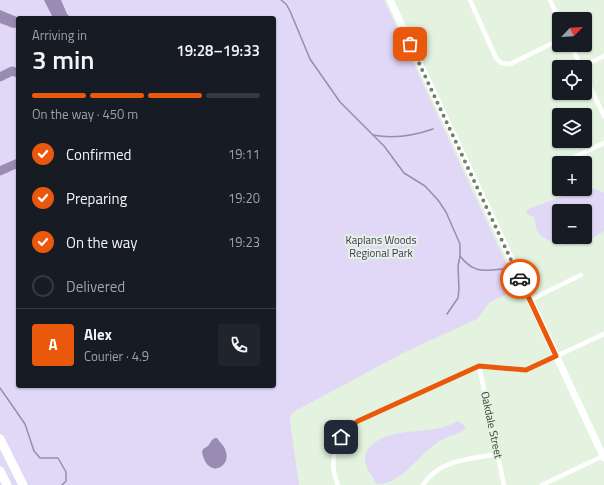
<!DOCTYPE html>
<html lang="en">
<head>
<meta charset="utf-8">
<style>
  body { margin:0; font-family:"Titillium Web",sans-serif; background:#20242c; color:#f1f3f6; height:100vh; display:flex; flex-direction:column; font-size:15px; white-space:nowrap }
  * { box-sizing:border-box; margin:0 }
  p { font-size:13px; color:#9ea1a6 }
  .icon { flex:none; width:22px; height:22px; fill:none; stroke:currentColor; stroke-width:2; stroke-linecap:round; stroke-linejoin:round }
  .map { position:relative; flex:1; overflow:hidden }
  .panel { position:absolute; left:16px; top:16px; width:260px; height:372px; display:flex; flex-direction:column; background:#171b24; border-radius:4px; box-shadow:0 1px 3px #0004 }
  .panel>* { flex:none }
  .needle { width:26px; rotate:65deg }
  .buttons { position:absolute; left:552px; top:12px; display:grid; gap:8px }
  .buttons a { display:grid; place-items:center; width:40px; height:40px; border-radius:4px; background:#171b24; box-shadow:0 1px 3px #0004; font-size:20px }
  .pin { position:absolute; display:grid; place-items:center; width:34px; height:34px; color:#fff; margin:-17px; border-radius:8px; box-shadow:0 2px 6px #0006 }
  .courier { position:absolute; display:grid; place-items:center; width:40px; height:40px; margin:-20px; border:3px solid #ea580c; border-radius:50%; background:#fff; color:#222; box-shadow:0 1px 5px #0007 }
  .headline em { font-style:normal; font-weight:600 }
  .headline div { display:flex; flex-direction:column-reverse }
  .headline { display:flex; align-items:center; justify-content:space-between; height:68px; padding:0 16px }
  h1 { font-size:26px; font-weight:600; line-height:30px }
  .bar { display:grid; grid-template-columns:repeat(4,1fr); gap:6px 4px; align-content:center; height:48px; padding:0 16px }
  .bar i { height:5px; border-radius:3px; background:#363941 }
  .bar .active { background:#ea580c }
  .bar p { grid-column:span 4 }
  .line { display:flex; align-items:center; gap:10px; padding:0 16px; border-top:1px solid #363941 }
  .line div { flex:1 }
  .round { display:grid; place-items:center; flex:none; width:42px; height:42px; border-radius:4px; background:#20242c }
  ol { padding:0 16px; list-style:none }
  li { display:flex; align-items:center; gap:12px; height:44px }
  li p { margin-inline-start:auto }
  li .icon { padding:4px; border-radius:50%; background:#ea580c; color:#fff; stroke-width:4 }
  li:last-child { color:#9ea1a6 }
  li i { width:22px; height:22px; border:2px solid #363941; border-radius:50% }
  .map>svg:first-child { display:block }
</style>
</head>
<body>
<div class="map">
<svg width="604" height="485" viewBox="0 0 604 485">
  <rect width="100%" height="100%" fill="#e3f3df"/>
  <g fill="#e1d7f7" fill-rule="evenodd">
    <path d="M0 0H384L518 289 490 302 477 319 405 352 295 411 290 416V421L299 485H0ZM18 18H274V386H18Z"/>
    <path d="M595 189 604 193V231C596 237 582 244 572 245 563 246 542 240 538 232 535 227 535 222 534 217L526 214 528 209 572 193ZM559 211H585V237H559Z"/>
    <path d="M457 421 463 424 466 428C459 435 451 435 443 439 421 450 403 485 377 484 372 477 365 467 365 459 365 444 387 434 400 433 413 431 427 431 440 428 446 427 452 424 457 421Z"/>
  </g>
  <g fill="#988cb2">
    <polygon points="44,0 61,0 67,14 71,18 53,18"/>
    <polygon points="0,10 17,17 18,27 13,28 0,23"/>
    <path d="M215 438H217C220 443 225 446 226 452 231 468 207 479 202 452L203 449 208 446 212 440Z"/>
  </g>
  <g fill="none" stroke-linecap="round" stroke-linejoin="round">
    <g stroke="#988cb2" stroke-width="1.5">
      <polyline points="281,0 286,4 290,11 310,59 340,102 384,146 404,173 425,186 438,200 446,212 460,244 460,256 458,266 459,289 458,298 447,314"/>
      <path d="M373 135C394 139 413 136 433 129"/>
      <path d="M460 256C473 273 483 271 503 269"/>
      <polyline points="0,388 25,424 34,451 40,458 58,458 66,472 66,481 62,485"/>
    </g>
    <g stroke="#988cb2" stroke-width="9">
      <polyline points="0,77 12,71 18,73"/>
      <polyline points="0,171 18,163"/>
    </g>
    <g stroke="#fff" stroke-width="4.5">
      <polyline points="470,0 496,58 501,63 510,64 559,40"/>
      <polyline points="550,0 559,20"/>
      <polyline points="571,45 581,67"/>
      <polyline points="581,67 604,56"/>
      <polyline points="585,76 604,116"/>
      <polyline points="562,163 604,143"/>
      <polyline points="530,300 581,275"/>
      <polyline points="479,366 504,485"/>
      <path d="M338 485C327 460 336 436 358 421L479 366 526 370 604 334"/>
      <path d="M423 485C439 459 471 459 498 454"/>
      <polyline points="542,485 603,456"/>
    </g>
    <polyline stroke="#fff" stroke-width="7" points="390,0 604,458"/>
    <g stroke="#fff" stroke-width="9">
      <polyline points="0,439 23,485"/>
      <polyline points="0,471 7,485"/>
    </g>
  </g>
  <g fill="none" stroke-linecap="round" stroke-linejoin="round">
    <polyline stroke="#737d70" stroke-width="4" stroke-dasharray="0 7.2" points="410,44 520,279"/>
    <polyline stroke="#ea580c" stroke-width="5" points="341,437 351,426 358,421 479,366 526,370 556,356 520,279"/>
  </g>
  <g text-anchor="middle" stroke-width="4" stroke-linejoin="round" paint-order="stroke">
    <g font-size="11" fill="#453164" stroke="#e3f3df">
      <text x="381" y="244">Kaplans Woods<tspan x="381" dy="13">Regional Park</tspan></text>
    </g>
    <g font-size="11" fill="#373d35" stroke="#e3f3df">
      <text transform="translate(492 425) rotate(78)" y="4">Oakdale Street</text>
    </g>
  </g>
</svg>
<div class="buttons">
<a><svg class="needle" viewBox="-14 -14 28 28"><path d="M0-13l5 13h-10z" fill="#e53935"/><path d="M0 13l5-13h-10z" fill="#9ea1a6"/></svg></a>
<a><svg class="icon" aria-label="locate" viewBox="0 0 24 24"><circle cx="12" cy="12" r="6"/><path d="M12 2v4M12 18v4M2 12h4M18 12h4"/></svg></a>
<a><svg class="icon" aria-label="layers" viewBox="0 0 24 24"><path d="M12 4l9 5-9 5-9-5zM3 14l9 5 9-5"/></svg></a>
<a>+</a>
<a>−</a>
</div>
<div class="pin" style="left:410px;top:44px;background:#ea580c"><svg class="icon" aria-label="bag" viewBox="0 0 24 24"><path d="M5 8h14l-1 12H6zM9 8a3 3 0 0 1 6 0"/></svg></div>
<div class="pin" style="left:341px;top:437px;background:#1f2937"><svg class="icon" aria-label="home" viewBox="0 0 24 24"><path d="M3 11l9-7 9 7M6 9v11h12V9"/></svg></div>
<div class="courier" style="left:520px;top:279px"><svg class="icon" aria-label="car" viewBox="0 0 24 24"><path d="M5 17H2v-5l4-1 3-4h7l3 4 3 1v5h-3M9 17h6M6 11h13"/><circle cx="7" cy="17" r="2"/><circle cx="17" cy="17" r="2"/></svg></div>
<section class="panel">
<div class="headline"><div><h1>3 min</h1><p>Arriving in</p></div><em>19:28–19:33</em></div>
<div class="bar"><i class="active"></i><i class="active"></i><i class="active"></i><i></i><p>On the way · 450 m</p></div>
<ol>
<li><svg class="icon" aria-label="check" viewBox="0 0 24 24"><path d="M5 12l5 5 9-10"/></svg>Confirmed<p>19:11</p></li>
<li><svg class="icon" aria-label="check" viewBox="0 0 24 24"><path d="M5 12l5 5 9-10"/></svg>Preparing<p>19:20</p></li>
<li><svg class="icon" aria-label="check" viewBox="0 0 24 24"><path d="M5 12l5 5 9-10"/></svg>On the way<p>19:23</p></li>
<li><i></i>Delivered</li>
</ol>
<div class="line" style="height:72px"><b class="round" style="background:#ea580c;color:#fff">A</b><div><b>Alex</b><p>Courier · 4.9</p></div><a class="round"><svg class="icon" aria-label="phone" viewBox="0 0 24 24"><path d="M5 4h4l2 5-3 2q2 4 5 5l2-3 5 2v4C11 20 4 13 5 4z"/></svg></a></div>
</section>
</div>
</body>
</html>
